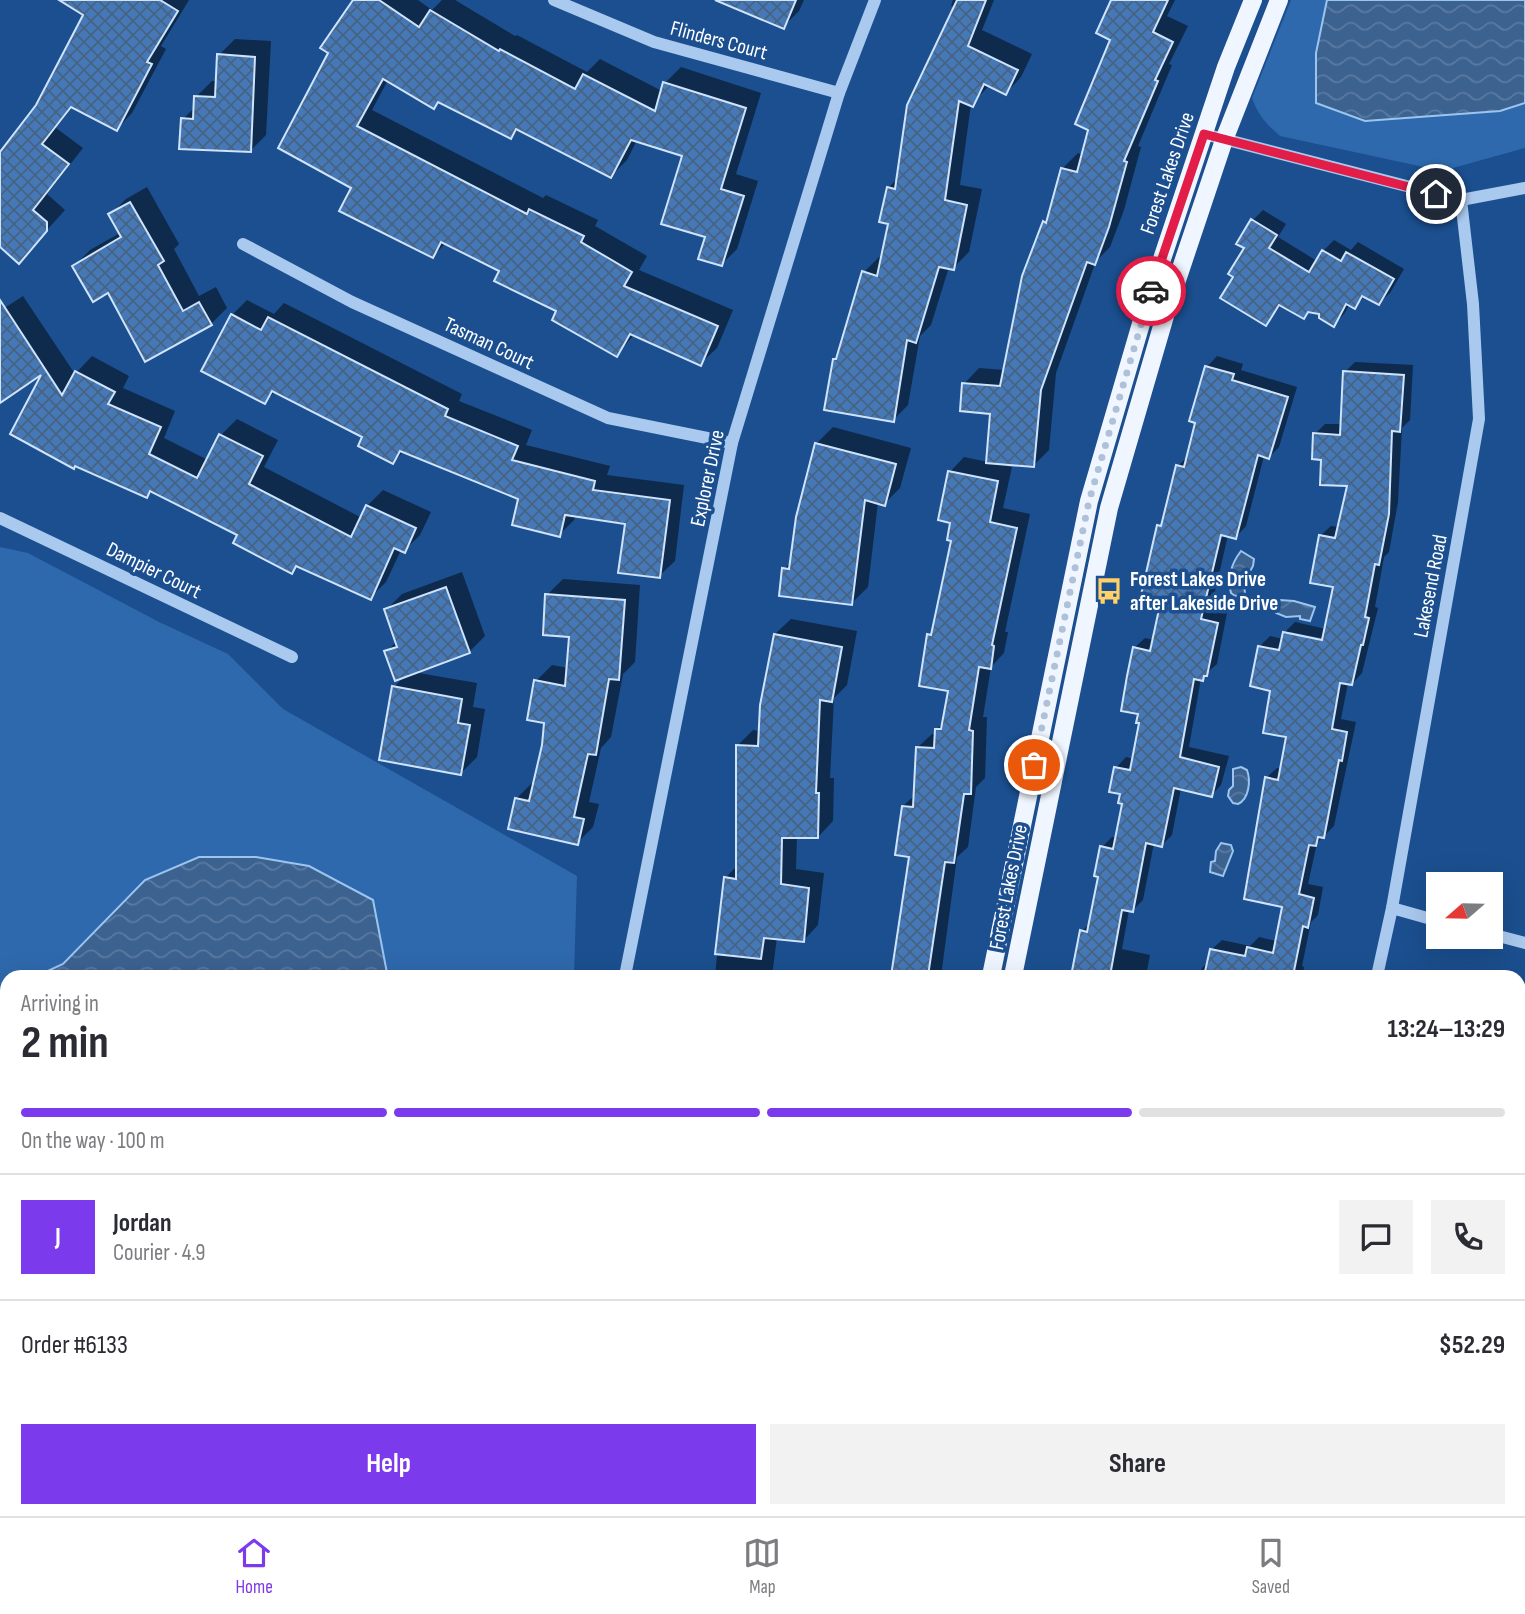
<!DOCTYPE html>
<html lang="en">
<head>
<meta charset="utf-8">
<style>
  body { margin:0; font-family:"Sofia Sans Condensed",sans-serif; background:#f2f2f3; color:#2b2b33; height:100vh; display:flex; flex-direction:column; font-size:26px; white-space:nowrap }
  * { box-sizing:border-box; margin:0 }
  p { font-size:23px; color:#7c7c81 }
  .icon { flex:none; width:38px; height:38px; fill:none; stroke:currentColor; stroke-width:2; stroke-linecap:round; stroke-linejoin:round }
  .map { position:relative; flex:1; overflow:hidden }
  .details { position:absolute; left:0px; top:970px; width:1526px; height:548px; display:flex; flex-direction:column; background:#fff; border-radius:21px 21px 0 0; box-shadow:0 7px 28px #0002 }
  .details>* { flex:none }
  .needle { width:46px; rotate:250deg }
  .tools { position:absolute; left:1426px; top:872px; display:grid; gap:14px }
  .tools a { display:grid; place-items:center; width:77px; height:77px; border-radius:0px; background:#fff; box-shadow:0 7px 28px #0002; font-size:35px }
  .pin { position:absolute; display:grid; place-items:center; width:60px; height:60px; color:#fff; margin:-30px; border:4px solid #fff; border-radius:50%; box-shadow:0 2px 7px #0007 }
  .courier { position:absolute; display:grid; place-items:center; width:70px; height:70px; margin:-35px; border:5px solid #e11d48; border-radius:50%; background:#fff; color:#222; box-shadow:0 2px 9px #0007 }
  .summary em { font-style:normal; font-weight:700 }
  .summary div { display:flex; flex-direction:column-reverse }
  .summary { display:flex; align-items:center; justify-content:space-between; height:119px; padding:0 21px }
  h1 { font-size:46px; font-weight:700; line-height:52px }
  .bar { display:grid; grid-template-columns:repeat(4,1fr); gap:10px 7px; align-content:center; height:84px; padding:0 21px }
  .bar i { height:9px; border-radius:5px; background:#e1e1e2 }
  .bar .current { background:#7c3aed }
  .bar p { grid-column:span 4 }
  .line { display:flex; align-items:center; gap:18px; padding:0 21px; border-top:2px solid #e1e1e2 }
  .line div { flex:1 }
  .round { display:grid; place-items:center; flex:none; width:74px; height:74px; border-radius:0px; background:#f2f2f3 }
  .button { display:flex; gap:14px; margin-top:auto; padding:14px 21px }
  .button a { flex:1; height:80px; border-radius:0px; background:#7c3aed; color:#fff; font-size:28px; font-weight:700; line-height:80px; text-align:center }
  .button a+a { background:#f2f2f3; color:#2b2b33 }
  .menu { display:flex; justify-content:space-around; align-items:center; height:98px; border-top:2px solid #e1e1e2; background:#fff; font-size:19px; color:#7c7c81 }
  .menu a { display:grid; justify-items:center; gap:4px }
  .menu .current { color:#7c3aed }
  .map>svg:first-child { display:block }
</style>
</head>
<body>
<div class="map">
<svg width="1525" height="1516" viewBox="0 0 1525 1516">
  <defs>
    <pattern id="water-waves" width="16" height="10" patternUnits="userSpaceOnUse" patternTransform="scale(1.75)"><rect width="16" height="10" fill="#3c6290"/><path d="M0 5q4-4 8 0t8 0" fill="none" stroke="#597aa1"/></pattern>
    <pattern id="building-cross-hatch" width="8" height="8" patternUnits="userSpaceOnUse" patternTransform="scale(1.75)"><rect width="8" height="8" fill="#4478b7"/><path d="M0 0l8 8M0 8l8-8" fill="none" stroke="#486282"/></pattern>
  </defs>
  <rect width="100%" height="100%" fill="#1b4f8f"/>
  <g fill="#2e69ad">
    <path d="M1291 0H1525V148L1442 171 1280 136C1266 124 1258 115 1252 98Z"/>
    <polygon points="0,547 28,553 159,622 228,654 283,709 577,876 574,976 7,976 7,1347 0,1346"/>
  </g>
  <g fill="url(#water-waves)" stroke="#9cc4f0" stroke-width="2">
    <polygon points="1327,0 1525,0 1525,103 1500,111 1365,121 1316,103 1316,53"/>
    <path d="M1241 551 1254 559 1253 566 1244 582 1245 594 1235 596 1231 593C1227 578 1231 564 1241 551Z"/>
    <polygon points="1280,600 1294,601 1315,607 1310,621 1300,619 1300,616 1286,617 1276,613"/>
    <path d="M1241 767 1247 770C1251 781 1249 799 1238 804L1233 803 1228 796 1229 790 1233 786V769Z"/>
    <polygon points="1221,843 1231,845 1233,851 1223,876 1210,872 1211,862 1215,861 1216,851"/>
    <polygon points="199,857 256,857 309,866 373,900 387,973 385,976 37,976 63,964 145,880"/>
    <polygon points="7,990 7,1134 0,1133 0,993"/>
  </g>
  <g fill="#0007" fill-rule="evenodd">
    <polygon points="91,0 189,0 161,46 166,49 132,113 117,129 73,106 56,128 83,148 47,194 65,210 19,261 0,245 0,155 38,106"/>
    <polygon points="355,0 418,0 432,10 442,0 455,0 515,36 517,35 587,72 600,59 662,91 665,83 681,67 761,93 736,174 758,181 737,249 722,264 707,236 684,155 637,140 627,160 611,176 519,128 511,137 440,101 434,107 388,80 372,110 543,198 546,195 598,220 595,226 647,256 639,270 733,310 717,348 701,363 635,334 616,355 501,270 446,243 433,256 354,187 331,53"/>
    <polygon points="720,0 804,0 799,11 783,27"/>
    <polygon points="953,0 994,0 982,30 1032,54 1021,77 1006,93 990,85 971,104 960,185 982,189 969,252 953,268 949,267 931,325 920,336 908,405 893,420 834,360 839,355 864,272 879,257 883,258 890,223 888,188 898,178 956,8 951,6"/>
    <polygon points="1113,0 1175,0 1167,16 1188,26 1169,64 1172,65 1138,146 1141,147 1124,210 1110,247 1096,261 1056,373 1049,450 1033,466 1003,463 1002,465 1012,467 1003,508 1030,514 1005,632 1008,632 1004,653 991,667 983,717 987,717 985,778 976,787 968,847 957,857 941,976 883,976 891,976 894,967 911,855 903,806 916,794 917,748 932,734 936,734 936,730 944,722 950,689 928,635 934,630 953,540 950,472 964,457 988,462 992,412 964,384 979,368 1005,370 1044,222 1049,218 1062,169 1078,153 1083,155 1112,39"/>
    <polygon points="235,39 271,41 266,135 250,151 183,119 196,106 196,97 212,81 218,81 219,55"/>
    <polygon points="147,187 179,244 174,249 199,296 216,287 227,308 211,324 108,291 74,266 90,250 120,233 110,215 126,199"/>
    <polygon points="1263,210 1286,224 1278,237 1317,261 1323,251 1334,240 1351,250 1358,242 1404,269 1390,293 1379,303 1366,295 1355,307 1350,304 1344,314 1334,325 1321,312 1310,311 1304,317 1282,304 1266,324 1236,277 1247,247 1253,220"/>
    <polygon points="23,296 75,374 92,356 129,376 123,388 175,411 164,438 208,460 221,435 237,419 278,440 264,467 362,518 367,506 383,490 431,512 420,535 404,551 401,550 386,582 370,598 298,565 291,572 240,534 153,490 147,496 12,434 46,370 0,401 0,311"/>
    <polygon points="247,300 274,314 284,303 462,394 459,401 532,430 526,445 610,466 607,475 684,485 675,561 659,576 626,523 576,515 574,520 559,535 521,498 404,451 393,462 365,437 276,391 264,402 232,315"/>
    <polygon points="1217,356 1243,364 1241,370 1297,387 1279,447 1269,457 1264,456 1246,526 1236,537 1228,535 1211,609 1227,613 1217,664 1201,678 1189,747 1229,756 1221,785 1211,796 1181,788 1172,835 1162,845 1154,843 1143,900 1132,911 1129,910 1122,949 1150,955 1146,976 1073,976 1082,931 1091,922 1100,876 1102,847 1112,837 1117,838 1124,803 1116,768 1126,757 1134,759 1141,721 1134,648 1145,638 1154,640 1163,598 1159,526 1164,521 1178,466 1189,455 1207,367"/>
    <path d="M1355 362 1413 365 1410 420 1402 428 1398 502 1389 552 1384 557 1375 607 1378 608 1362 673 1352 684 1348 683 1341 719 1356 722 1334 826 1317 843 1308 884 1323 887 1318 915 1311 922 1302 966 1304 967 1303 976H1200L1202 968 1209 961 1211 950 1222 940 1250 946 1259 937 1277 941 1284 905 1266 778 1277 768 1282 769 1288 736 1259 647 1270 636 1283 639 1284 633 1295 622 1326 629 1335 586 1320 536 1331 526 1340 527 1349 485 1323 458 1315 434 1325 424H1342L1345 372ZM1290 632 1331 640V644L1290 635Z"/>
    <polygon points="833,427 911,448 900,488 884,504 878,502 868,587 852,603 784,569 792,561 798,517 817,443"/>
    <polygon points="462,572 485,636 469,652 413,672 477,683 473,707 485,709 477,757 461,773 394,687 407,674 386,652 397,641 386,610 402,594"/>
    <polygon points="563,579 640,585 635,662 623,674 611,737 601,748 589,802 599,804 593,827 577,843 516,799 532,783 535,783 546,722 536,681 552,665 568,668 571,635 547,595"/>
    <polygon points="791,619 857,631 847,685 834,698 830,778 834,778 833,821 818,837 797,836 796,869 824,873 818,925 803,941 777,937 772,976 785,976 715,976 725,878 738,865 737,746 753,730 761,731 775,634"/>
    <polygon points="589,1510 680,1510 688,1512 688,1516 588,1516"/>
    <polygon points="739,1510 808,1510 830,1514 738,1516"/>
    <polygon points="967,1510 1040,1510 1039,1516 966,1516"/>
    <polygon points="1103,1510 1194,1510 1193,1516 1119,1516 1119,1514"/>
  </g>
  <g fill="url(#building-cross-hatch)" stroke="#cfe3fa" stroke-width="2">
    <polygon points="59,0 160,0 178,11 147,62 152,64 117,131 71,107 42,144 69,164 33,210 47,222 47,231 19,264 0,247 0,152 36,105 83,15"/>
    <polygon points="353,0 379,0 419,27 430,10 499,51 500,49 575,89 583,74 655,111 663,82 746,108 721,189 744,196 722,266 698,259 705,237 661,224 682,156 631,140 611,178 516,129 511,139 438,102 434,109 383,79 357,126 527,214 529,209 584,236 581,242 632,272 624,286 718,326 701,366 630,334 617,357 552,320 556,311 494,281 499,271 441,242 433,258 339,211 351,188 278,148 328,53 320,48"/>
    <polygon points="715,0 796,0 784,29"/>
    <polygon points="957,0 986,0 968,46 1018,70 1006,95 984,84 973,107 959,101 945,200 967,205 954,270 939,267 916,343 907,340 894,422 824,410 833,359 836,359 862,271 877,276 888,224 879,222 887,187 895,189 907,105"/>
    <polygon points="1111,0 1168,0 1153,32 1173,42 1155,80 1158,81 1124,161 1127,162 1109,227 1095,265 1087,262 1041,390 1034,467 986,463 990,414 960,411 962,383 1000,386 1022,276 1043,221 1046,223 1061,168 1077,172 1088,130 1075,124 1110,40 1096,33"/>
    <polygon points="217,54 255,57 251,152 179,149 181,118 193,119 194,96 215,97"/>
    <polygon points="130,202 164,261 158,265 183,311 199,302 212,325 145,362 108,293 93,302 72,266 121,237 108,214"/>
    <polygon points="1251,219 1277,235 1269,248 1309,272 1322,250 1341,261 1346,252 1394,279 1379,305 1362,296 1355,309 1346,304 1334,327 1319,318 1319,314 1308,312 1304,319 1279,305 1266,326 1220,298 1233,277 1228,274 1244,248 1236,244"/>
    <polygon points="0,300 62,395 75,371 115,392 108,404 161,427 149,454 197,478 219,434 263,456 249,484 351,537 366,505 416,528 405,553 394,548 371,600 296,566 292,574 233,543 237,535 150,491 147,498 75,466 74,469 10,434 41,375 0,403"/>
    <polygon points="231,314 261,330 268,317 448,409 445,416 518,446 512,460 595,481 593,490 670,500 660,578 618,573 625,524 565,515 560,537 512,525 518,499 400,451 393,464 358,446 362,437 272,391 265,404 201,371"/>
    <polygon points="1205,366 1234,374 1232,380 1288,397 1269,459 1258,455 1236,539 1221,535 1201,619 1218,623 1207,676 1204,676 1203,681 1194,679 1180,757 1219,767 1212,797 1174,788 1162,847 1146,843 1133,912 1122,910 1110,976 1071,976 1080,930 1087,932 1098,877 1094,876 1100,846 1113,849 1122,804 1118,803 1120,794 1109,792 1114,767 1130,770 1139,723 1136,723 1138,714 1121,711 1127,676 1133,647 1150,651 1161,600 1141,595 1157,525 1161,526 1176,465 1184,467 1195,423 1189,421"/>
    <polygon points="1343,371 1404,375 1400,432 1392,431 1389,514 1379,565 1375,564 1365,617 1369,618 1363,645 1361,645 1352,685 1340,683 1332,729 1347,732 1342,761 1339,760 1324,838 1318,837 1316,846 1309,845 1299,894 1314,898 1308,928 1303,926 1293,976 1204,976 1210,949 1245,956 1247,947 1273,953 1282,907 1244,899 1265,777 1278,780 1286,737 1263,733 1270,691 1250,686 1258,646 1279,650 1283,632 1322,640 1333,587 1310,583 1319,535 1335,538 1347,486 1320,485 1321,460 1312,459 1313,433 1340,435"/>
    <polygon points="815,443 896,464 885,506 865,500 852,605 779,596 782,568 789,569 796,517"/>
    <polygon points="948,471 998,481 990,522 1017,528 992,645 994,646 991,669 979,667 969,730 973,731 971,794 964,794 954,863 945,862 928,976 891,976 909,857 895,855 902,806 913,807 916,747 934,748 935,729 941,729 948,691 919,686 927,634 931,635 951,541 947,540 950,523 938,520"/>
    <polygon points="446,587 470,653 395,681 384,651 397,647 384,609"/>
    <polygon points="545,594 625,600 619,680 609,679 596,755 588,754 574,817 584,819 578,845 508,829 515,798 529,801 542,745 544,723 527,720 534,680 565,686 569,637 543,635"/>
    <polygon points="774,634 842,647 832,702 820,700 816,793 819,793 818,838 782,838 781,884 809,888 804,942 764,938 761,959 715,954 724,877 736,879 736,745 758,746 760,705"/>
    <polygon points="392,686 462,699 458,723 470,725 461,775 379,760"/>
  </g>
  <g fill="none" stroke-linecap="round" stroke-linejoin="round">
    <g stroke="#a9c9ee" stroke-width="12">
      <polyline points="554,0 654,42 839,93"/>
      <polyline points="1204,134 1461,200 1525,188"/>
      <polyline points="243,244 352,302 608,418 732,443"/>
      <polyline points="0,518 292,657"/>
      <polyline points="1392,908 1438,921"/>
      <polyline points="1491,934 1525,943"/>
      <polyline points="625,976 732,443 839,93 875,0"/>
      <polyline points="1377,976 1392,908 1479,419 1473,304 1461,200"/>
      <polyline points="0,1376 7,1376"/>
      <polyline points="507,1510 507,1516"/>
      <polyline points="115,1516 116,1510"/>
      <polyline points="1263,1516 1264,1510"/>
    </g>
    <g stroke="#f0f6ff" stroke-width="18">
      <polyline points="991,976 1089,501 1145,310 1226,67 1253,0"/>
      <polyline points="1013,976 1109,508 1165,316 1224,140 1279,0"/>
      <polyline points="883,1516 884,1510"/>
      <polyline points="905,1516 906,1510"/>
    </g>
  </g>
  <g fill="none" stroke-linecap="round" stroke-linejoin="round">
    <polyline stroke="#afc1d8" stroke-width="7" stroke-dasharray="0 12.6" points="1034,765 1089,501 1151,291"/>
    <polyline stroke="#e11d48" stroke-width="9" points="1151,291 1204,134 1436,194"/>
  </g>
  <defs>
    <symbol id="bus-bare" viewBox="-9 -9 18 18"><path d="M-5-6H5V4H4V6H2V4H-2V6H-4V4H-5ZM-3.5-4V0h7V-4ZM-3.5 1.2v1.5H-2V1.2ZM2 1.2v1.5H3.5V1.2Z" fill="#ffd166" stroke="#1b4f8f" stroke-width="2.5" paint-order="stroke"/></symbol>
  </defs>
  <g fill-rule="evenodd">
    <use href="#bus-bare" x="1090" y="572" width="38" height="38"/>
  </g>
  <g text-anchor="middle" stroke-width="7" stroke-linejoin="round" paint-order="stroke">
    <g font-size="21" fill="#fff" stroke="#1b4f8f">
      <text transform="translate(719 40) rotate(15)" y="7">Flinders Court</text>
      <text transform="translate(1167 173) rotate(-71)" y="7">Forest Lakes Drive</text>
      <text transform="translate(489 343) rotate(25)" y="7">Tasman Court</text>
      <text transform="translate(707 478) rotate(-78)" y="7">Explorer Drive</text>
      <text transform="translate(154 570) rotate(26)" y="7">Dampier Court</text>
      <text transform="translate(1430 586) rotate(-79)" y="7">Lakesend Road</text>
      <text transform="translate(1008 887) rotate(-79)" y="7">Forest Lakes Drive</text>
    </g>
    <g font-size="21" font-weight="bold" fill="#fff" stroke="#1b4f8f" text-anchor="start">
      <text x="1130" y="586">Forest Lakes Drive<tspan x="1130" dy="24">after Lakeside Drive</tspan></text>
    </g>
  </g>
</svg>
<div class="tools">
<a><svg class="needle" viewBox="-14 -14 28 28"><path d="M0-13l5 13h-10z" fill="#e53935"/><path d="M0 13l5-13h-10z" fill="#7c7c81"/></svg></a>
</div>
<div class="pin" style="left:1034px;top:765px;background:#ea580c"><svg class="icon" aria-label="bag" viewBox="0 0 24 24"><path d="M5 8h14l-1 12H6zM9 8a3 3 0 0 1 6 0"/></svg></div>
<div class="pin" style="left:1436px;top:194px;background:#1f2937"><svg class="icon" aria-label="home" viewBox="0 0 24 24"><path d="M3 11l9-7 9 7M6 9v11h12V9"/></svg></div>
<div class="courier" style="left:1151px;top:291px"><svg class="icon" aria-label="car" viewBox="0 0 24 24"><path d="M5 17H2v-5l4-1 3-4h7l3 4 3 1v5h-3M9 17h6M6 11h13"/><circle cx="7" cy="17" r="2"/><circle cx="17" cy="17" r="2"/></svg></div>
<section class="details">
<div class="summary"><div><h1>2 min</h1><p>Arriving in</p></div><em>13:24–13:29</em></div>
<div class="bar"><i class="current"></i><i class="current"></i><i class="current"></i><i></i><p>On the way · 100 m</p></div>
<div class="line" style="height:126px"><b class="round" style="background:#7c3aed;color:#fff">J</b><div><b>Jordan</b><p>Courier · 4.9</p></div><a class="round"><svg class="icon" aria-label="chat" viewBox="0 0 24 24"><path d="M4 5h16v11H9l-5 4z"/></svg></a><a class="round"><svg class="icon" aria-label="phone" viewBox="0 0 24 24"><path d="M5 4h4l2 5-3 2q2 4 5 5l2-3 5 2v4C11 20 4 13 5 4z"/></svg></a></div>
<div class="line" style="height:91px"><div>Order #6133</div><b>$52.29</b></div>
<div class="button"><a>Help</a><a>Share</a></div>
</section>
</div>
<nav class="menu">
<a class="current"><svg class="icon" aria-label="home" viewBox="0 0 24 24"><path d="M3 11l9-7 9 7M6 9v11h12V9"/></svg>Home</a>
<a><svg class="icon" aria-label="map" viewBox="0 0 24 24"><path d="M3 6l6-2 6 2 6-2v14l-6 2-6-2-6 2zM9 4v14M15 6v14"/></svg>Map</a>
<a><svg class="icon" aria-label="saved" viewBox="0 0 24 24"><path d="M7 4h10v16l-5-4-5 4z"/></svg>Saved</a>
</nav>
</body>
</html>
